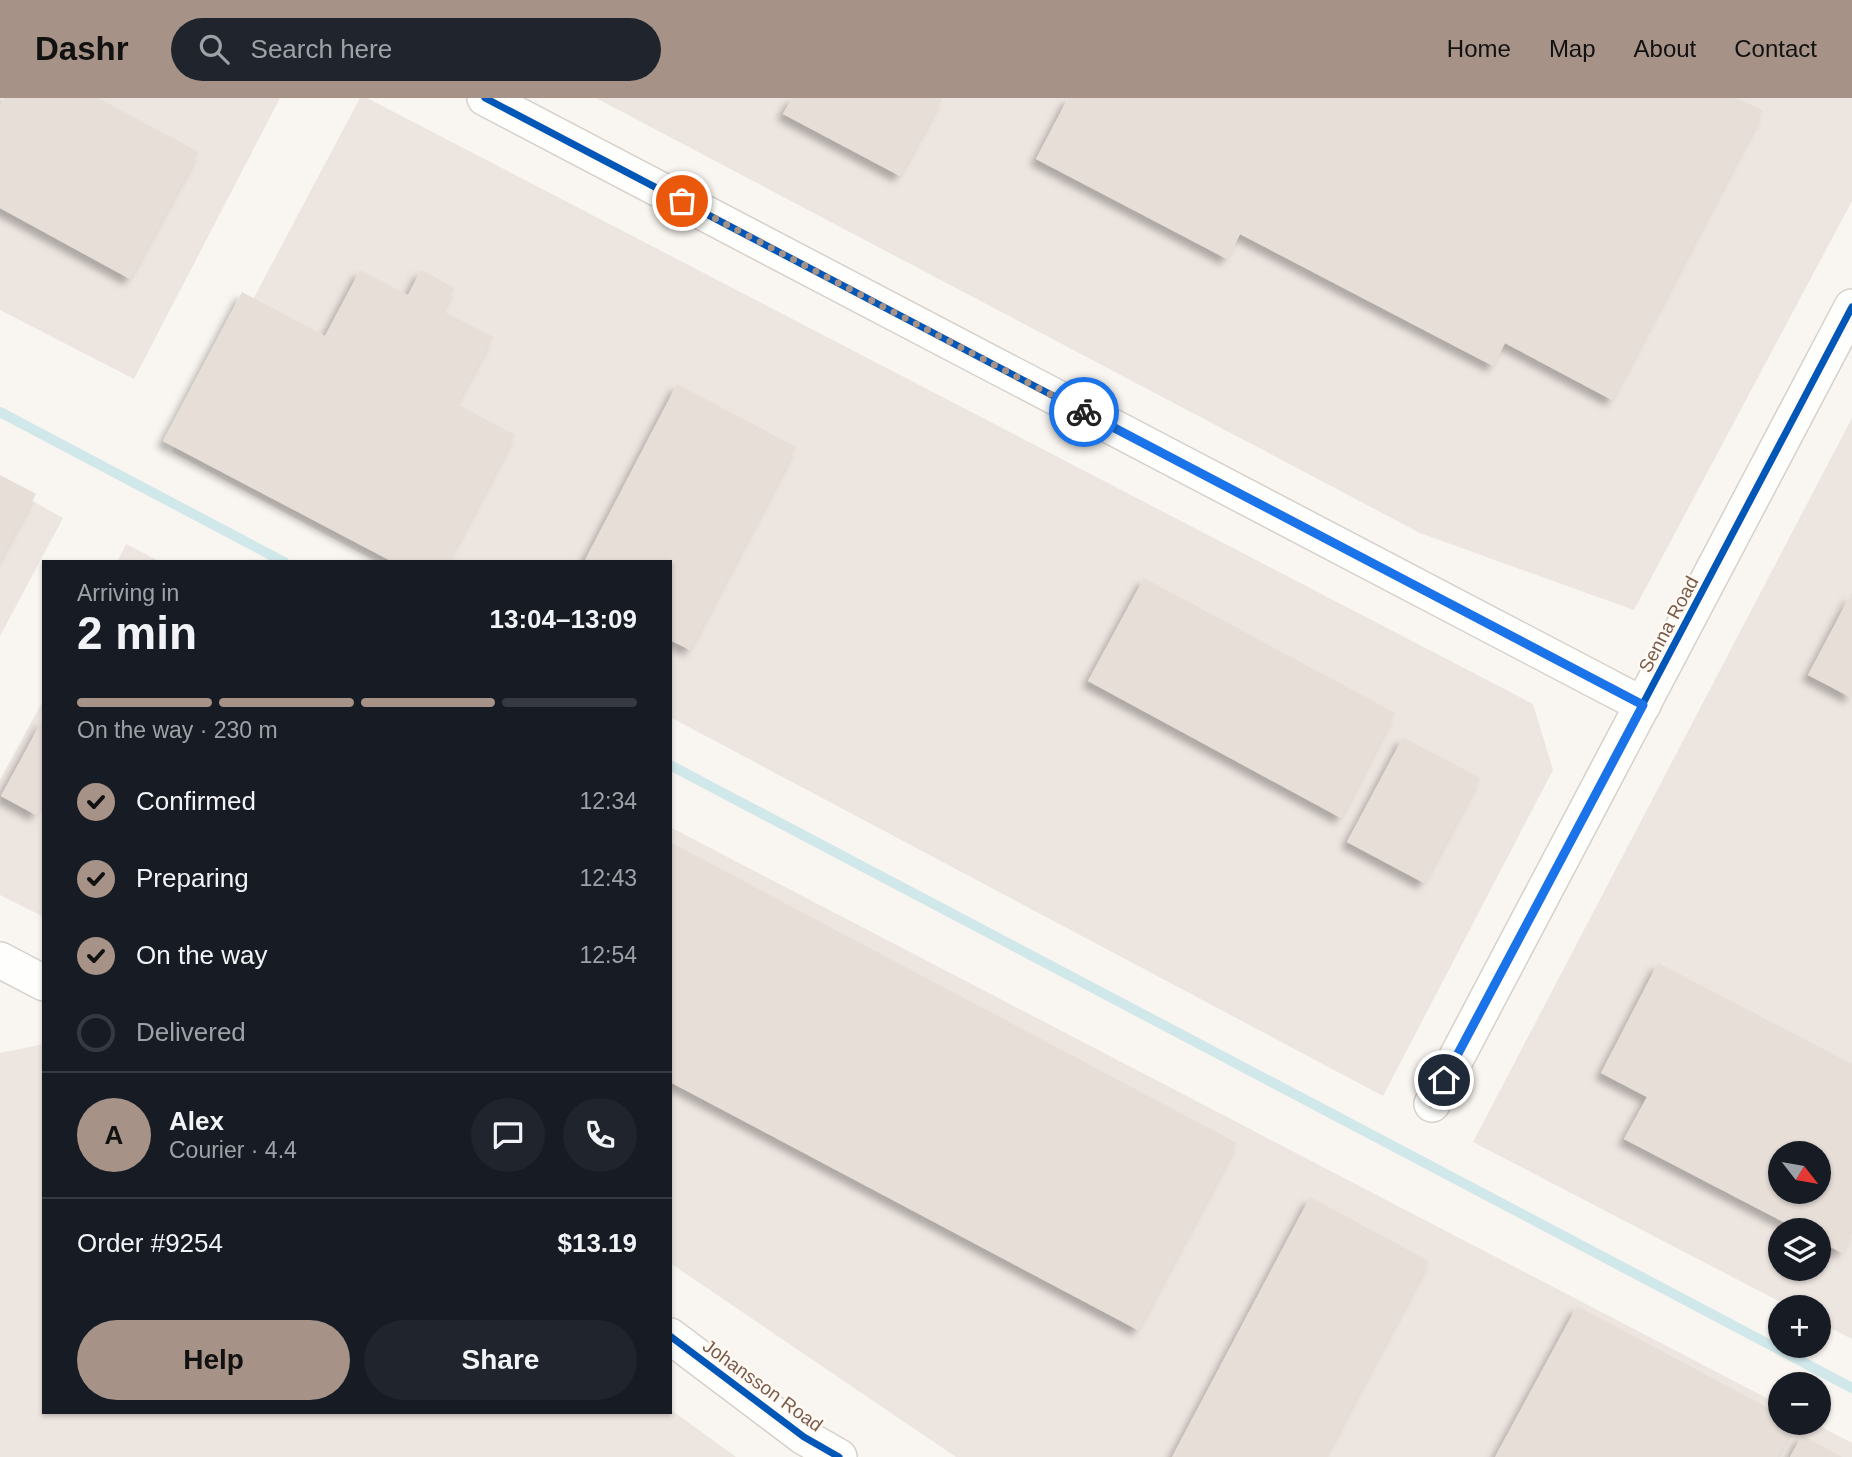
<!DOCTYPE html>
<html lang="en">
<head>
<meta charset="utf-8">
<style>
  body { margin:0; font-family:Arial,sans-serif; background:#20242c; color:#f1f3f6; height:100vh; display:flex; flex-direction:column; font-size:26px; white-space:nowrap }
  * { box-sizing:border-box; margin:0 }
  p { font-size:23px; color:#9ea1a6 }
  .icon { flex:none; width:38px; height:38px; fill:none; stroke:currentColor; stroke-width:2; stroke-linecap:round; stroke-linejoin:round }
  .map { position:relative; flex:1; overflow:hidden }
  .sheet { position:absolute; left:42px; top:462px; width:630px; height:854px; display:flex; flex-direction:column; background:#171b24; border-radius:0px; box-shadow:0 2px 5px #0004 }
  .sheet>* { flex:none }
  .needle { width:46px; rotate:121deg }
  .tools { position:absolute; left:1768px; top:1043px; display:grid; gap:14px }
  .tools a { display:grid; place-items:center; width:63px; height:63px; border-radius:50%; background:#171b24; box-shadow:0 2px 5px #0004; font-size:35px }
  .pin { position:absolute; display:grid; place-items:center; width:60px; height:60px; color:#fff; margin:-30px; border:4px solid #fff; border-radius:50%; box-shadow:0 2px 7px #0007 }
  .courier { position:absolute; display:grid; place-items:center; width:70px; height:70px; margin:-35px; border:5px solid #1a73e8; border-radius:50%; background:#fff; color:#222; box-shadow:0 2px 9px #0007 }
  .headline em { font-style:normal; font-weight:800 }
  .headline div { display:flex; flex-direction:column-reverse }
  .headline { display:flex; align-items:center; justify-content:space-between; height:119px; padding:0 35px }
  h1 { font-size:46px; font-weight:800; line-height:52px }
  .bar { display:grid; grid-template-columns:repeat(4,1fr); gap:10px 7px; align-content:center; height:84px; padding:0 35px }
  .bar i { height:9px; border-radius:5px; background:#363941 }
  .bar .on { background:#a69286 }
  .bar p { grid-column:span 4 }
  .line { display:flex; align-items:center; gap:18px; padding:0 35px; border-top:2px solid #363941 }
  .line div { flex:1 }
  .round { display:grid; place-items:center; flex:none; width:74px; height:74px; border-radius:37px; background:#20242c }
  ol { padding:0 35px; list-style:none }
  li { display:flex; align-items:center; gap:21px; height:77px }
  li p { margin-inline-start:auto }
  li .icon { padding:7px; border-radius:50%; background:#a69286; color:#111; stroke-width:4 }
  li:last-child { color:#9ea1a6 }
  li i { width:38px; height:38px; border:4px solid #363941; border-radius:50% }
  .primary-button { display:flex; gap:14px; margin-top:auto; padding:14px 35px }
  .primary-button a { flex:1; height:80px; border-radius:42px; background:#a69286; color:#111; font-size:28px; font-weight:800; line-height:80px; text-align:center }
  .primary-button a+a { background:#20242c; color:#f1f3f6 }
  header { display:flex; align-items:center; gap:42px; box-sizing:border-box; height:98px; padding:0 35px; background:#a69286; color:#111 }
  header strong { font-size:33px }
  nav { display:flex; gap:38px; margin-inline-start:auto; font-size:24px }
  .search { width:490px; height:63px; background:#20242c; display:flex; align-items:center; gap:18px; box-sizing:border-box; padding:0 24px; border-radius:38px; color:#9ea1a6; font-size:26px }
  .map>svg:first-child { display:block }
</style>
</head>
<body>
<header>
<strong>Dashr</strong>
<div class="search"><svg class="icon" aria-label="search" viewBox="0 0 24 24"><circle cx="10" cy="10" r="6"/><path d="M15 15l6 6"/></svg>Search here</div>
<nav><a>Home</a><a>Map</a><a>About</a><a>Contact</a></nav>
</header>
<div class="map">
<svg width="1852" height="1359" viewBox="0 0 1852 1359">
  <defs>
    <filter id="shadow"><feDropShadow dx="-6" dy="6" stdDeviation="3.5" flood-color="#0004"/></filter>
  </defs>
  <rect width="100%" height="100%" fill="#f9f5f0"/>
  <g fill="#ede5e0" fill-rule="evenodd">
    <polygon points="0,0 280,0 134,281 0,212"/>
    <polygon points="360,0 367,0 1533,606 1553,672 1383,998 670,619 670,464 377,464 172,354"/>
    <polygon points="596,0 1852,0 1852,103 1634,512 1420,435"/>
    <path d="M1852 320V1241L1818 1224V1209H1790L1473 1044ZM1780 1055H1818V1094H1780ZM1780 1132H1818V1171H1780Z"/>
    <polygon points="0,385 63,420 0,538"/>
    <polygon points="126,446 161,464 117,464"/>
    <polygon points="44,601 44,819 0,797 0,682"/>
    <polygon points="670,729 1780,1307 1780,1325 1814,1325 1852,1345 1852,1359 956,1359 670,1165"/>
    <polygon points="44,946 44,1314 670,1314 670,1311 736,1359 0,1359 0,955"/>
  </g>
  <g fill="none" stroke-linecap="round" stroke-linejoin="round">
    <g stroke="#d0e8ea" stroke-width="10">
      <polyline points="0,314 284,464"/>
      <polyline points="670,667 1852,1290"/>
    </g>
  </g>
  <g fill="#e6ded7" fill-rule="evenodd" filter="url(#shadow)">
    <polygon points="4,0 98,0 199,54 130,181 0,110 0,7"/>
    <polygon points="792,0 942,0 900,78 783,16"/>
    <polygon points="1068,0 1737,0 1763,13 1612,302 1505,245 1493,268 1240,136 1227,161 1036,61"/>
    <polygon points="360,172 408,197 421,172 455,190 443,213 493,239 457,306 515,337 448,464 393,464 163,343 242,194 325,238"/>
    <polygon points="677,286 796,349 690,552 670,542 670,464 584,464"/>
    <polygon points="0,377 36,396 0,463"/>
    <polygon points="1144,480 1395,615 1341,720 1088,583"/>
    <polygon points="1852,494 1852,600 1808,577"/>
    <polygon points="44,619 44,702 36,717 1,698"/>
    <polygon points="1403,639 1480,680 1424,785 1347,744"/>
    <polygon points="670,744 1237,1045 1138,1232 670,984"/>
    <path d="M1658 865 1852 966V1135L1842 1155 1818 1142V1132H1799L1624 1041 1647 999 1601 975ZM1780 1055H1818V1094H1780Z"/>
    <polygon points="1310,1099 1429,1163 1325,1359 1172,1359"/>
    <polygon points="1577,1208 1780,1316 1780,1325 1796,1325 1777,1359 1495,1359"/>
    <polygon points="1802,1337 1842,1359 1790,1359"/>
  </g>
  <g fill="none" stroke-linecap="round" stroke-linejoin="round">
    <defs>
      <g id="minor">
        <polyline points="485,0 1643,607"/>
        <polyline points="0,862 44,885"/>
        <polyline points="1432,1006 1852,209"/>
        <polyline points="670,1238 804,1339 839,1359"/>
      </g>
    </defs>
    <use href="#minor" stroke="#d7d1cb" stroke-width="38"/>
    <use href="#minor" stroke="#fefefd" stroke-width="35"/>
    <defs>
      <g id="cycleway">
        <polyline points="485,0 1643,607"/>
        <polyline points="1432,1006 1852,209"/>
        <polyline points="670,1238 804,1339 839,1359"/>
      </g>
    </defs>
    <use href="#cycleway" stroke="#fffaf3" stroke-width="11"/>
    <use href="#cycleway" stroke="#0057b8" stroke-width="7"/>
  </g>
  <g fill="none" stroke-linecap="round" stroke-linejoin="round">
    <polyline stroke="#a69286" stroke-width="7" stroke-dasharray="0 12.6" points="682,103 1084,314"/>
    <polyline stroke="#1a73e8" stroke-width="9" points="1084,314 1643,607 1444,982"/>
  </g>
  <g text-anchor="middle" stroke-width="5" stroke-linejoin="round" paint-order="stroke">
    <g font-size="19" fill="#7a5c4d" stroke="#fffaf3">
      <text transform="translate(1668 526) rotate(-62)" y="7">Senna Road</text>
      <text transform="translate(763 1287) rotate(36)" y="7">Johansson Road</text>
    </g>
  </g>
</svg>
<div class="tools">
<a><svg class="needle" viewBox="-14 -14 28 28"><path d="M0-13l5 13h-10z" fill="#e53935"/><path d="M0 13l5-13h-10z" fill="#9ea1a6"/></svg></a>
<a><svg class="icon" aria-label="layers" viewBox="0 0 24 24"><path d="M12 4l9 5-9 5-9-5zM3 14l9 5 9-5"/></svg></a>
<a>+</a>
<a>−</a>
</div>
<div class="pin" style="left:682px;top:103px;background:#ea580c"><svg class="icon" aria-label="bag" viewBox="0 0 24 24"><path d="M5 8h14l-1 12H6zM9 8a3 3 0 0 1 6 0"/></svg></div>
<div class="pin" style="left:1444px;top:982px;background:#1f2937"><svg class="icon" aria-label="home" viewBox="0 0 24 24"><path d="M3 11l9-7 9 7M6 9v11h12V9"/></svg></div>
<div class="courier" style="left:1084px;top:314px"><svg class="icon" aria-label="bike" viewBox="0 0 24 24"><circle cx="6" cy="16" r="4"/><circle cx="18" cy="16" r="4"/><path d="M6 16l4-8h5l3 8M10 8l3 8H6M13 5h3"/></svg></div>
<section class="sheet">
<div class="headline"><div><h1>2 min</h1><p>Arriving in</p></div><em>13:04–13:09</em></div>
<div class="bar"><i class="on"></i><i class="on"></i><i class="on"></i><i></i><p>On the way · 230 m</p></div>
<ol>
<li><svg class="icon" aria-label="check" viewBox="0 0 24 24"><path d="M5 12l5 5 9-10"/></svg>Confirmed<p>12:34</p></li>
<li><svg class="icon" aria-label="check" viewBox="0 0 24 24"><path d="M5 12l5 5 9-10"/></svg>Preparing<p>12:43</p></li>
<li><svg class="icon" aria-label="check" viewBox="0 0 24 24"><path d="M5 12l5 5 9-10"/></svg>On the way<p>12:54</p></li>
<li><i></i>Delivered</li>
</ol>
<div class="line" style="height:126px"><b class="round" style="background:#a69286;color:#111">A</b><div><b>Alex</b><p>Courier · 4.4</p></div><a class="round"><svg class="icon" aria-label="chat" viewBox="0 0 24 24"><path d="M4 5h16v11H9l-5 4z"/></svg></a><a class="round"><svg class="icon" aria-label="phone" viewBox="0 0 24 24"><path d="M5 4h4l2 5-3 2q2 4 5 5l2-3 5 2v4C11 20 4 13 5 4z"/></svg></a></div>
<div class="line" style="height:91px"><div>Order #9254</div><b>$13.19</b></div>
<div class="primary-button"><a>Help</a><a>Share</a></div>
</section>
</div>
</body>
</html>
